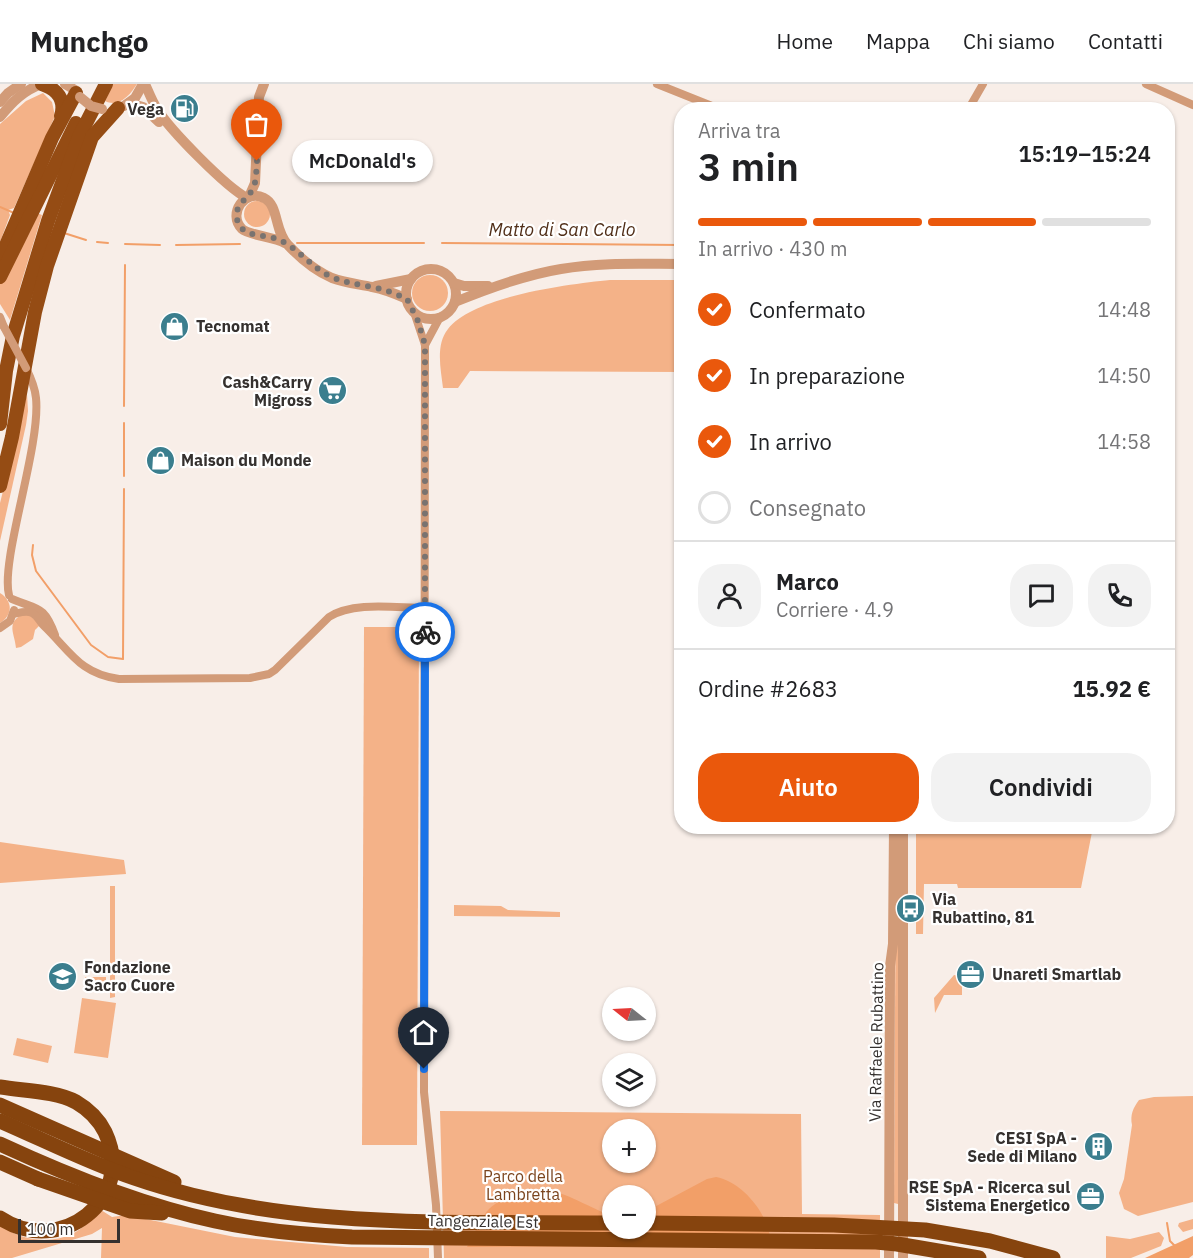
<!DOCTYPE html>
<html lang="it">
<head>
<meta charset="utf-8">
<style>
  body { margin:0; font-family:"IBM Plex Sans",sans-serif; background:#f2f2f2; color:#202124; height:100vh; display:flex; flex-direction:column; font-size:22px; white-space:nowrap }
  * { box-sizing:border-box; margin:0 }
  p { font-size:20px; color:#757577 }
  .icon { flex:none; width:33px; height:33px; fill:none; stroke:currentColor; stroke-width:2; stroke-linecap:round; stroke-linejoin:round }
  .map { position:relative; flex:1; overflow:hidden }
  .drawer { position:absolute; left:674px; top:18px; width:501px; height:732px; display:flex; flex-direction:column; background:#fff; border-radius:24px; box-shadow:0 2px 4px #0004 }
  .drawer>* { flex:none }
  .needle { width:39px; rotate:288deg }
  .fabs { position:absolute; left:602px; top:903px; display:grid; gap:12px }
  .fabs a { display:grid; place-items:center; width:54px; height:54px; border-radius:50%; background:#fff; box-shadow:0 2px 4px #0004; font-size:30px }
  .scale { position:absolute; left:18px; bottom:15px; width:102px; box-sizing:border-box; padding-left:6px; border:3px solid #35312f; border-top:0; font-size:16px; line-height:21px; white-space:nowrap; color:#35312f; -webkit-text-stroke:4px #fff; paint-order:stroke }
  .pin { position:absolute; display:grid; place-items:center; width:51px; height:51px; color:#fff; margin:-62px -26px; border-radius:50% 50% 50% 0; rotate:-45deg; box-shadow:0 0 6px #0007 }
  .pin .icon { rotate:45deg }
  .courier { position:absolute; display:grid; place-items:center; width:60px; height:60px; margin:-30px; border:4px solid #1a73e8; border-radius:50%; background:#fff; color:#222; box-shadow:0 2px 8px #0007 }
  .bubble { position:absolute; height:42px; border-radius:21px; background:#fff; box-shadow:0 2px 4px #0004; font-size:20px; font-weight:600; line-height:42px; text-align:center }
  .overview em { font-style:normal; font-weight:600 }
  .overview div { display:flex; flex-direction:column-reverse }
  .overview { display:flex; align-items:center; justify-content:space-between; height:102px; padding:0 24px }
  h1 { font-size:39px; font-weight:600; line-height:45px }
  .bar { display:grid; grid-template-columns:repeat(4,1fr); gap:9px 6px; align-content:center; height:72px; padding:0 24px }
  .bar i { height:8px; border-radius:4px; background:#e0e0e0 }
  .bar .selected { background:#ea580c }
  .bar p { grid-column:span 4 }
  .line { display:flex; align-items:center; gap:15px; padding:0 24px; border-top:2px solid #e0e0e0 }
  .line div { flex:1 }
  .round { display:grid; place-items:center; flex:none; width:63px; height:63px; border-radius:24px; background:#f2f2f2 }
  ol { padding:0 24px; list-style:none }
  li { display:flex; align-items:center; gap:18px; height:66px }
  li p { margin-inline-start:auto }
  li .icon { padding:6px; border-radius:50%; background:#ea580c; color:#fff; stroke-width:4 }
  li:last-child { color:#757577 }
  li i { width:33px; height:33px; border:3px solid #e0e0e0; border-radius:50% }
  .cta { display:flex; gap:12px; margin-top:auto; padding:12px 24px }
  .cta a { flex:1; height:69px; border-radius:24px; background:#ea580c; color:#fff; font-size:24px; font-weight:600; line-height:69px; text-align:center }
  .cta a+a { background:#f2f2f2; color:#202124 }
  header { display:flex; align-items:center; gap:36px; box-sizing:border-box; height:84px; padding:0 30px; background:#fff; border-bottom:2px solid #e0e0e0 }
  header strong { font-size:28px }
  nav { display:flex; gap:33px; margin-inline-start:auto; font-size:21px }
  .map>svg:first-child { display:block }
</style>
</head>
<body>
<header>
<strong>Munchgo</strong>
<nav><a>Home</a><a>Mappa</a><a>Chi siamo</a><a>Contatti</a></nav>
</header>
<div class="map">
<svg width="1193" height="1174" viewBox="0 0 1193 1174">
  <rect width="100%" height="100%" fill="#f8eee8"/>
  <g fill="#f4b288" fill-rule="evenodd">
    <path d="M113 0H137C130 11 119 24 105 17Z"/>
    <polygon points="43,9 52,18 55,32 14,124 8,126 10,131 0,158 0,40 26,17"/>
    <circle cx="257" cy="130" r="13"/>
    <polygon points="37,129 42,131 10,236 0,220 0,193"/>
    <circle cx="430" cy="209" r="18"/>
    <path d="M610 196H681V288L470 287 458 304H443C441 286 435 261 448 245 474 212 569 200 610 196Z"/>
    <polygon points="27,310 28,327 26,341 0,457 0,419"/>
    <path d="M0 509C13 517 13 531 0 539Z"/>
    <path d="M21 531H30L40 541 35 546 33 555 21 563 16 564C15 550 6 540 21 531Z"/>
    <polygon points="364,543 419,543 417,1061 362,1061"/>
    <polygon points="899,742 898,1120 894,1119 896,743"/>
    <polygon points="916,743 916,742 1099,743 1092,748 1081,804 958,804 957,800 924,800 923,850 916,850"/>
    <polygon points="0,758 124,776 126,790 0,799"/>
    <polygon points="110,802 115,802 115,913 110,914"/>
    <polygon points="454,821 501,822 508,826 560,828 560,833 454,832"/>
    <polygon points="962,882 962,911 944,911 935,929 934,914 954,891 959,892 956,889"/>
    <rect x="85" y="893" width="21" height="11"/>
    <polygon points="82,914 116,919 108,974 74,969"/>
    <polygon points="17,954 52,962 48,979 13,971"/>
    <path d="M1193 1012V1118L1138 1132 1124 1125 1119 1109 1124 1095 1132 1041C1130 1031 1133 1024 1139 1016L1154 1013Z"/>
    <path d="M440 1027 801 1030 802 1130 880 1131V1174H444ZM612 1046H645V1078H612ZM612 1112H645V1144H612Z"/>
    <path d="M101 1126 112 1133 126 1131 235 1153 347 1163 429 1164V1174H101L102 1144 92 1150 12 1174H0V1140C17 1156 49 1161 72 1150 83 1145 92 1134 101 1126Z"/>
    <polygon points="1193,1135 1193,1145 1183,1148 1178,1142 1179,1139"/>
    <polygon points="1159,1148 1164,1154 1161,1162 1131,1174 1106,1174 1106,1152 1130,1155"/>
  </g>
  <g fill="#f29f68">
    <path d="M716 1093C739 1097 761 1122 768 1144 770 1150 770 1156 770 1162L467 1163C473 1152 478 1140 485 1130 490 1122 498 1118 507 1113 549 1093 573 1117 612 1132V1144H645V1128L707 1095Z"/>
    <polygon points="1193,1152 1193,1171 1189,1174 1145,1174"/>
  </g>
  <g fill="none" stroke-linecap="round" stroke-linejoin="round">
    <g stroke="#f29f68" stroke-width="2">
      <polyline points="0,123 14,129"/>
      <polyline points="64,149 86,156"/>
      <polyline points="97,158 108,159"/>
      <polyline points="297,159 424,159"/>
      <polyline points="442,159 681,161"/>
      <polyline points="125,160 160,161"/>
      <polyline points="176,161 240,160"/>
      <polyline points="124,322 125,181"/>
      <polyline points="124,339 124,392"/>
      <polyline points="33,461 32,471 36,487 91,561 108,573 123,575 124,405"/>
      <polyline points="1167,1139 1170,1157 1176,1163"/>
    </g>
    <g stroke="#d29b78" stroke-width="8">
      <polyline points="657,0 722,26"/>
      <polyline points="1146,0 1193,21"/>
      <polyline points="968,26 983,0"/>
      <polyline points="414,228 425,261 424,1008 436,1121 438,1174"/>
      <polyline points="0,233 4,243"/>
      <polyline points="425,261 440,233"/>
      <path d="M9 511C0 476 41 362 36 314 35 303 31 294 26 284"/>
      <path d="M12 515C38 526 44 521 55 551"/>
      <path d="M13 530C19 529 26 526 32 529 37 531 40 538 44 542 70 567 80 590 119 595L250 594 269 590 275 586 329 533C354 517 396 524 425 524"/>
      <polyline points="0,544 10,537 14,526"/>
    </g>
    <g stroke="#d29b78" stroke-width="10">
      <polyline points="65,0 75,6"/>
      <path d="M145 0C149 9 152 17 157 25 170 46 226 103 247 114"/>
      <polyline points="0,18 8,9 21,0"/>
      <polyline points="129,19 143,23 159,38"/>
      <polyline points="124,22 135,14 143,0"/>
      <path d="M0 33C12 18 24 6 42 0"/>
      <polyline points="249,113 255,99 259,13 264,0"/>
      <path d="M285 159C274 153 248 151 242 145 227 130 245 104 264 114 279 121 274 147 288 161 300 174 316 187 332 194 346 199 358 200 372 203 384 205 396 210 407 215"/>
      <circle cx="431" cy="210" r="25"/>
      <polyline points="454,199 464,202 488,202"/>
      <polyline points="376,202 411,195"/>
      <path d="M455 218C489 204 524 191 561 185 600 178 641 180 681 180"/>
      <polyline points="889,1174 890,882 893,860 894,742"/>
      <polyline points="903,1174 903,742"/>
    </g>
    <g stroke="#954c14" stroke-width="14">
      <path d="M42 0C57 5 66 16 61 32"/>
      <polyline points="1,173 52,54 76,9"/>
      <polyline points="0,193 76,39"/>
      <polyline points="0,340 6,287 13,252 48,137 79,53 106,0"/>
      <polyline points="0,402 12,353 35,228 47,182 92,53 118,24"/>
    </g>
    <g stroke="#86440e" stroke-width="15">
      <path d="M0 1003C24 1007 55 1007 76 1018 88 1025 99 1036 105 1048 137 1115 60 1174 0 1134"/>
      <polyline points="0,1078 38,1095"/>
    </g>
    <polyline stroke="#d29b78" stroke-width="8" points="4,243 26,284"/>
    <polyline stroke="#d29b78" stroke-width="10" points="80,13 91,22 102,25"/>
    <g stroke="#86440e" stroke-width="15">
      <polyline points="0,1021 174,1098"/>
      <path d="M0 1037C44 1056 89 1079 134 1094 287 1147 453 1137 612 1139"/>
      <path d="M0 1060C69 1092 141 1121 215 1137 260 1147 306 1151 352 1153L876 1158 897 1160 979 1174"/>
      <polyline points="38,1095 130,1127 162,1129"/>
      <polyline points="645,1139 834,1141 925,1146 990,1157 1053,1174"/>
    </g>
  </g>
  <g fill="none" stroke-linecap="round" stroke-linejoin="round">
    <path stroke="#797370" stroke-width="6" stroke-dasharray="0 10.8" d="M257 77C256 86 257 96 253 104 248 116 234 120 237 135 241 155 265 149 279 156 299 164 312 185 332 193 345 199 358 200 372 203 384 205 396 210 407 215L418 237 425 261V548"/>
    <polyline stroke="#1a73e8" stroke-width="8" points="424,985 425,548"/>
  </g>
  <defs>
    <symbol id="fuel-disc" viewBox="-11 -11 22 22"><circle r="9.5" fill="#3b7e8e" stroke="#fff"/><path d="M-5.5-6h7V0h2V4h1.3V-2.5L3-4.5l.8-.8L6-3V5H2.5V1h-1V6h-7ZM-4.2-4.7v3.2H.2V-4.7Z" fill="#fff"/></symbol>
    <symbol id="shop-disc" viewBox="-11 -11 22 22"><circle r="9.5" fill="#3b7e8e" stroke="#fff"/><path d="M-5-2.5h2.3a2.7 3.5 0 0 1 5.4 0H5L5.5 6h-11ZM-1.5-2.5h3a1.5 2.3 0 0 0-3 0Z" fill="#fff"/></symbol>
    <symbol id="supermarket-disc" viewBox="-11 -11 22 22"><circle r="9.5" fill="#3b7e8e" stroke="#fff"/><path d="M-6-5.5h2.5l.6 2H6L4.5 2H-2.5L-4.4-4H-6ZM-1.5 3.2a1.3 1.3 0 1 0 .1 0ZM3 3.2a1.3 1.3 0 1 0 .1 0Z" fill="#fff"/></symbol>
    <symbol id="bus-disc" viewBox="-11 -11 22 22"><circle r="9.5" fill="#3b7e8e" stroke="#fff"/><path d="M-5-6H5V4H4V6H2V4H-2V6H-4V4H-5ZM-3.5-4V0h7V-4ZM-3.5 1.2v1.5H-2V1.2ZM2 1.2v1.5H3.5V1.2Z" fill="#fff"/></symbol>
    <symbol id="office-disc" viewBox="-11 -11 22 22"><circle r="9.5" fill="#3b7e8e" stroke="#fff"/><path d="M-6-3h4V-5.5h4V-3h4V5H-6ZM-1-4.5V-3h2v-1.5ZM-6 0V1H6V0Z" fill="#fff"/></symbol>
    <symbol id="school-disc" viewBox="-11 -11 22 22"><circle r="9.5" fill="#3b7e8e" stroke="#fff"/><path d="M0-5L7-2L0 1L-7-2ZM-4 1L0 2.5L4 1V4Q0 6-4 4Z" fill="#fff"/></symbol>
    <symbol id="building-disc" viewBox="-11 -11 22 22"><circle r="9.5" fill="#3b7e8e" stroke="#fff"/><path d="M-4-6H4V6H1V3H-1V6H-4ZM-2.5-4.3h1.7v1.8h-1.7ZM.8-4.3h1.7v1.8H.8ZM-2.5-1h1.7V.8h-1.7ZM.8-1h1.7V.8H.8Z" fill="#fff"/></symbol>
  </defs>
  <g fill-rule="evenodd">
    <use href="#fuel-disc" x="168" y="8" width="33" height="33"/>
    <use href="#shop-disc" x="158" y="226" width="33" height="33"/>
    <use href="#supermarket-disc" x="316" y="290" width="33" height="33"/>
    <use href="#shop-disc" x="144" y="360" width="33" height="33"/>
    <use href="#bus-disc" x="894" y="808" width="33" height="33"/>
    <use href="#office-disc" x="954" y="874" width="33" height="33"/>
    <use href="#school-disc" x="46" y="876" width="33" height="33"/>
    <use href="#building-disc" x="1082" y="1046" width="33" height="33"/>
    <use href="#office-disc" x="1074" y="1096" width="33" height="33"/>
  </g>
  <g text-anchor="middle" stroke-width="4.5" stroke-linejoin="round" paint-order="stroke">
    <g font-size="16" font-weight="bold" fill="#35312f" stroke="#fff" text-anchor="start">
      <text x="164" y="31" text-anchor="end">Vega</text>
      <text x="196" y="248">Tecnomat</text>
      <text x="312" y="304" text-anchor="end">Cash&amp;Carry<tspan x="312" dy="18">Migross</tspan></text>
      <text x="181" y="382">Maison du Monde</text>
      <text x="932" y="821">Via<tspan x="932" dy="18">Rubattino, 81</tspan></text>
      <text x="84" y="889">Fondazione<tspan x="84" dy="18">Sacro Cuore</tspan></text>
      <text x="992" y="896">Unareti Smartlab</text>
      <text x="1077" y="1060" text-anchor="end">CESI SpA -<tspan x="1077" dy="18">Sede di Milano</tspan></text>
      <text x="1070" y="1109" text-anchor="end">RSE SpA - Ricerca sul<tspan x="1070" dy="18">Sistema Energetico</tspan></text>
    </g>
    <g font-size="16" fill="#35312f" stroke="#fff">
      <text transform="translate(876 958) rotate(-89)" y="6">Via Raffaele Rubattino</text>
      <text transform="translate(483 1137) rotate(1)" y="6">Tangenziale Est</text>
    </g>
    <g font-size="16" fill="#7b441d" stroke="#fff">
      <text x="523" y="1098">Parco della<tspan x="523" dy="18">Lambretta</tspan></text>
    </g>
    <g font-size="18" font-style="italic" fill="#502e18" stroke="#fff">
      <text x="562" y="152">Matto di San Carlo</text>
    </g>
  </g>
</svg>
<div class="fabs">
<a><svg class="needle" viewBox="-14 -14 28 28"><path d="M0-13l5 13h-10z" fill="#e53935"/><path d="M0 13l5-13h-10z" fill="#757577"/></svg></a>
<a><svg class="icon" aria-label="layers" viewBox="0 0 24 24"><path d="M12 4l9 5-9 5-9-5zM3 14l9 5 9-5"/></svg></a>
<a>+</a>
<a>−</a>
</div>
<div class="scale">100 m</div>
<div class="pin" style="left:257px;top:77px;background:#ea580c"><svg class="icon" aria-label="bag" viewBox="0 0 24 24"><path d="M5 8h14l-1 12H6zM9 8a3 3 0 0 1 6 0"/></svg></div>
<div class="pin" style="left:424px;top:985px;background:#1f2937"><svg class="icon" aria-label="home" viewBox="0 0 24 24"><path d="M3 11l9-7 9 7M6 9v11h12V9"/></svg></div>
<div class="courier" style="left:425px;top:548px"><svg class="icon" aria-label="bike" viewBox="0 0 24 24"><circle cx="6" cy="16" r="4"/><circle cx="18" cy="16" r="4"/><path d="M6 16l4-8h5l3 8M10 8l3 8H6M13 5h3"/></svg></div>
<div class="bubble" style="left:292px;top:56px;width:141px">McDonald's</div>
<section class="drawer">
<div class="overview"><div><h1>3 min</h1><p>Arriva tra</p></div><em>15:19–15:24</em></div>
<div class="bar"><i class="selected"></i><i class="selected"></i><i class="selected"></i><i></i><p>In arrivo · 430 m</p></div>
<ol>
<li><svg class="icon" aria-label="check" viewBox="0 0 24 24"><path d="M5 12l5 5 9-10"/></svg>Confermato<p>14:48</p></li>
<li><svg class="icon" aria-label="check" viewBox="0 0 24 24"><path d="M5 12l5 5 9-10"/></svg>In preparazione<p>14:50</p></li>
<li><svg class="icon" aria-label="check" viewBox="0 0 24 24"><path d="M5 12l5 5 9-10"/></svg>In arrivo<p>14:58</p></li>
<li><i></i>Consegnato</li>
</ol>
<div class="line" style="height:108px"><a class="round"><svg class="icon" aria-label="person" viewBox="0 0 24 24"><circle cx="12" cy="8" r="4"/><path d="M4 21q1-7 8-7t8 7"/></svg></a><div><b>Marco</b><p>Corriere · 4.9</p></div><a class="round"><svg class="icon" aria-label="chat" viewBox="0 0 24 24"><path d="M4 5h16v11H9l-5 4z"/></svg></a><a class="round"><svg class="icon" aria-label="phone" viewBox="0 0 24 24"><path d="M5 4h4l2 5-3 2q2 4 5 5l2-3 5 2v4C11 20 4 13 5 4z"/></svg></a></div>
<div class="line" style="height:78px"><div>Ordine #2683</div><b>15.92 €</b></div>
<div class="cta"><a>Aiuto</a><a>Condividi</a></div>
</section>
</div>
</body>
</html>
